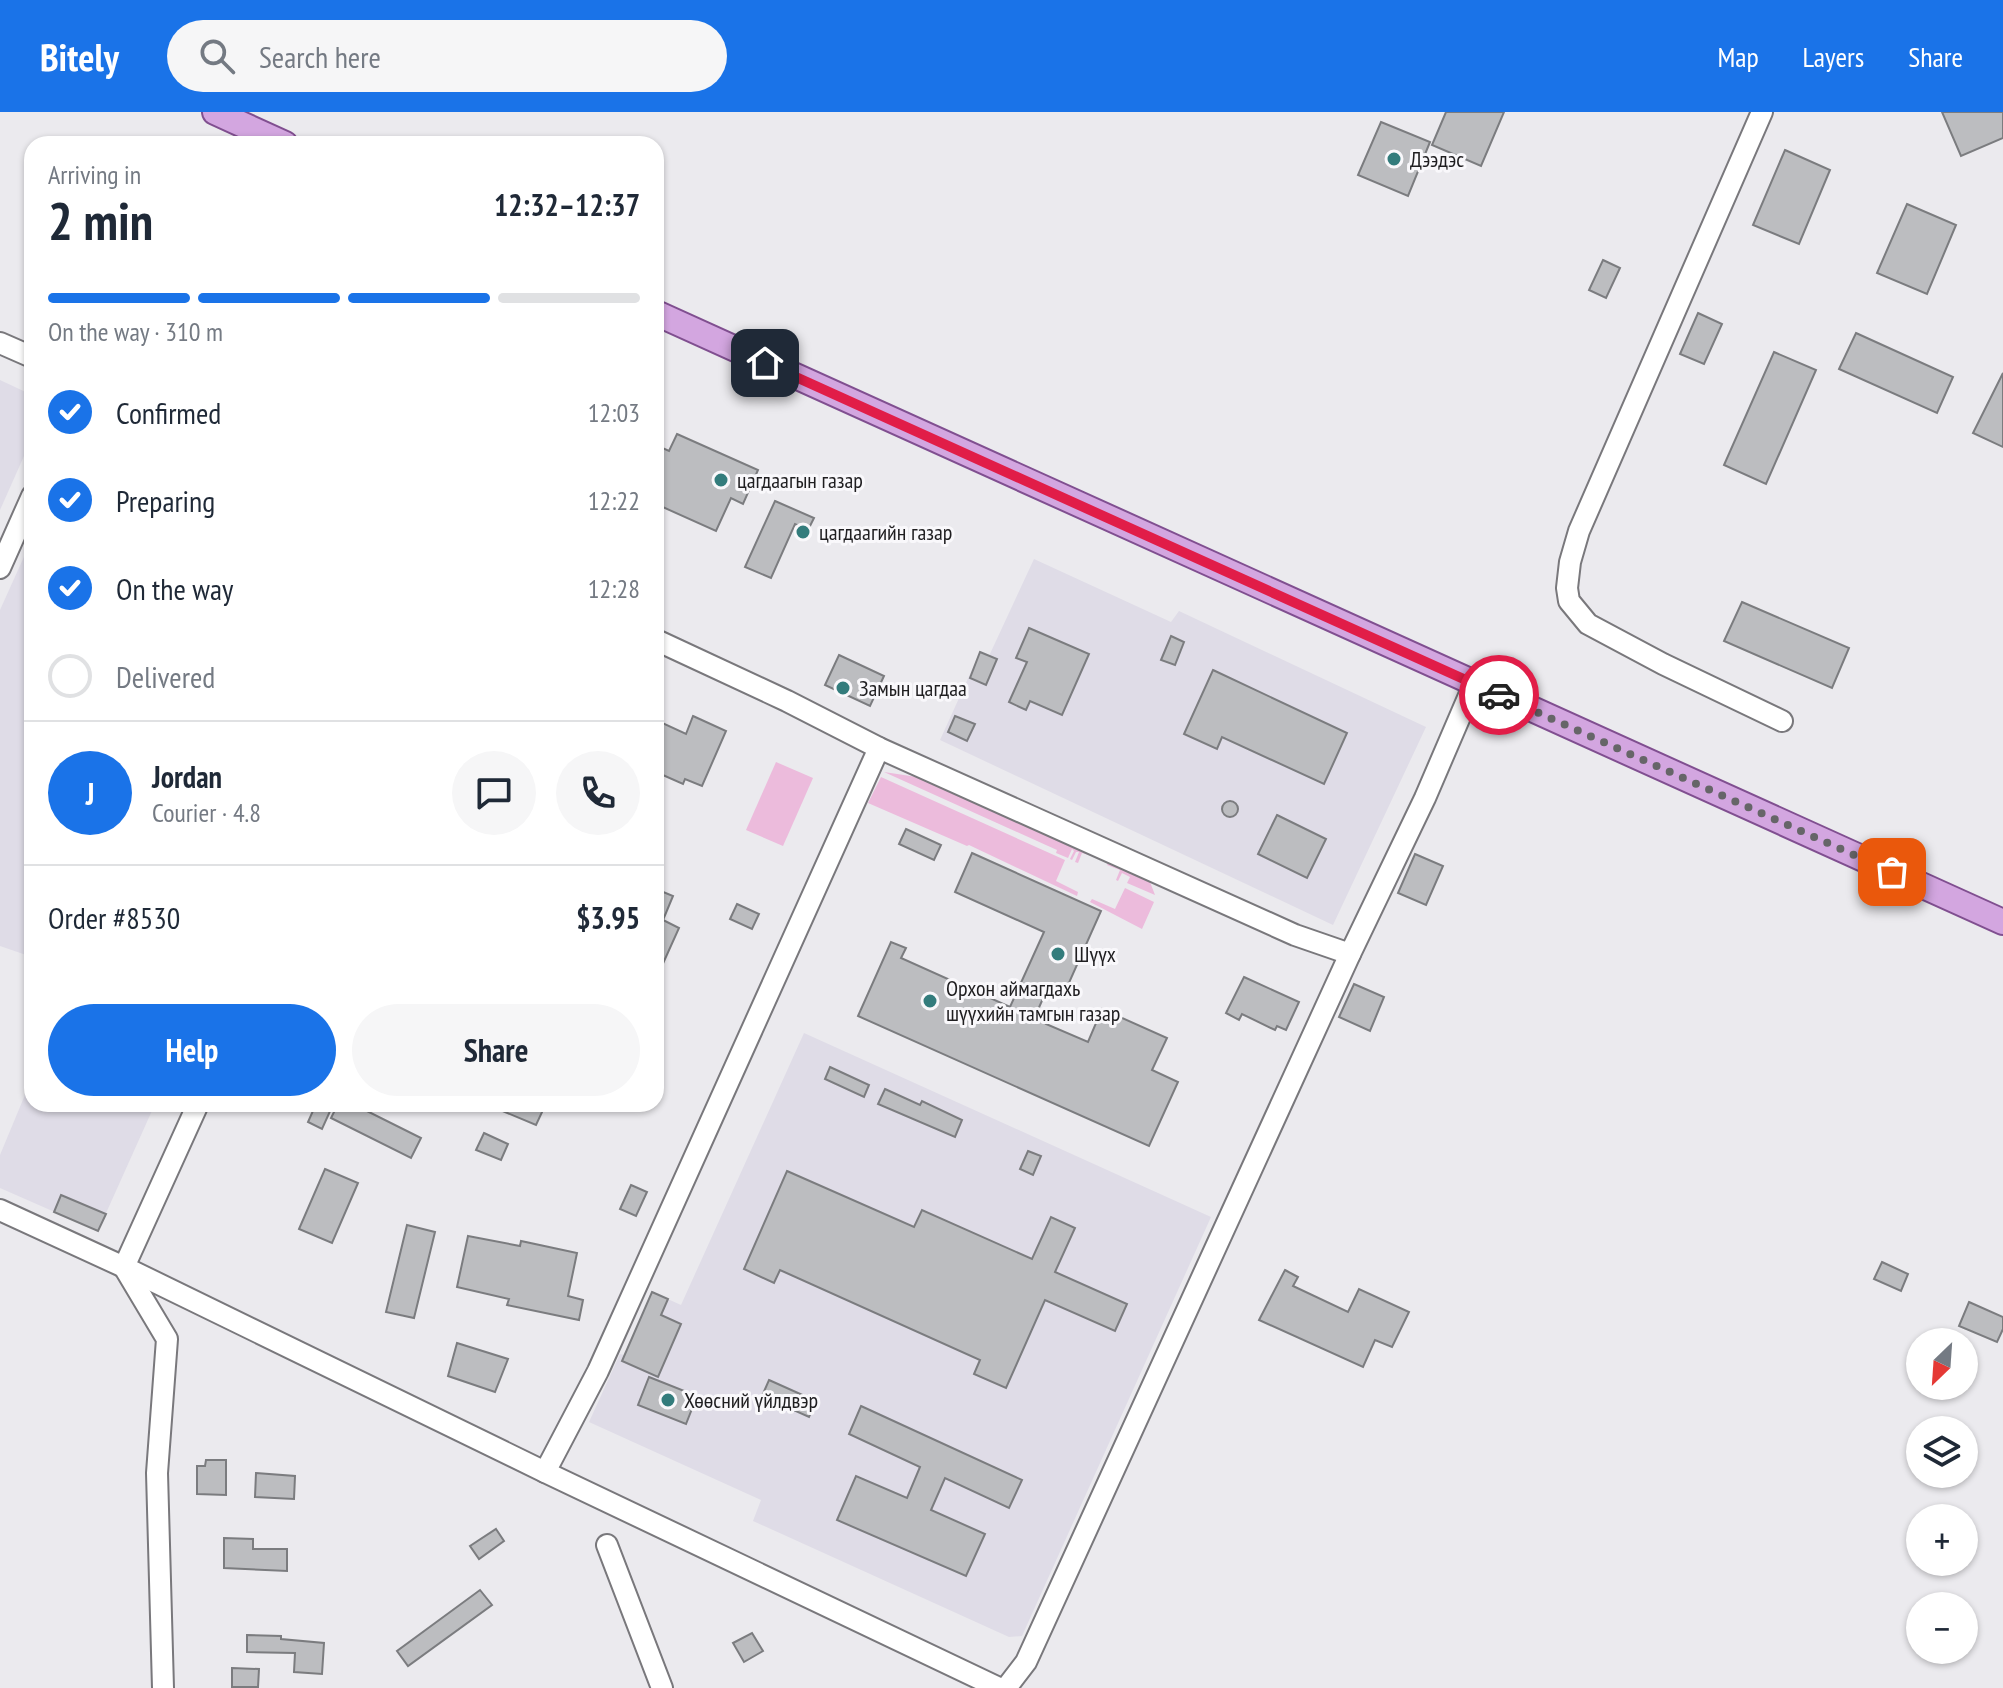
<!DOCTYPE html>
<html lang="en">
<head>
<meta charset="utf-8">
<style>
  body { margin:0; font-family:"PT Sans Narrow",sans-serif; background:#f6f6f7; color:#1f2937; height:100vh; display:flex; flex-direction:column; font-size:30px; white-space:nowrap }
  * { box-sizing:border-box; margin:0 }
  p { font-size:26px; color:#747a83 }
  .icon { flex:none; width:44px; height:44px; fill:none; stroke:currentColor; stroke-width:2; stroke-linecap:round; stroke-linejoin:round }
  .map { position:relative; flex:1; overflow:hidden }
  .side { position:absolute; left:24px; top:24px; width:640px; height:976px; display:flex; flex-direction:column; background:#fff; border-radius:24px; box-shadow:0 2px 6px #0004 }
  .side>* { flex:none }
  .needle { width:52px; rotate:205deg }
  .tools { position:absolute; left:1906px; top:1216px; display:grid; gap:16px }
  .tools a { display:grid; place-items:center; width:72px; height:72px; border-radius:50%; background:#fff; box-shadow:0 2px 6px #0004; font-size:40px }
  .pin { position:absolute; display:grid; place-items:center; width:68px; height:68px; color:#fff; margin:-34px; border-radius:16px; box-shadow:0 4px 12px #0006 }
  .courier { position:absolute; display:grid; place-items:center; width:80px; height:80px; margin:-40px; border:6px solid #e11d48; border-radius:50%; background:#fff; color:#222; box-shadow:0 2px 10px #0007 }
  .headline em { font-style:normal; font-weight:800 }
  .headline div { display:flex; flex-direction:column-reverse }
  .headline { display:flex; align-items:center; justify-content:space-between; height:136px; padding:0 24px }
  h1 { font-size:52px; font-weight:800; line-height:60px }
  .bar { display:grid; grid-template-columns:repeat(4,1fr); gap:12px 8px; align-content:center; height:96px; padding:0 24px }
  .bar i { height:10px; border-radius:6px; background:#e0e1e3 }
  .bar .on { background:#1a73e8 }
  .bar p { grid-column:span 4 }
  .line { display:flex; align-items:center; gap:20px; padding:0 24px; border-top:2px solid #e0e1e3 }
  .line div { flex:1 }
  .round { display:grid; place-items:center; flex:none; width:84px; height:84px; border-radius:42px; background:#f6f6f7 }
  ol { padding:0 24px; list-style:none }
  li { display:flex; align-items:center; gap:24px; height:88px }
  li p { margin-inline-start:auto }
  li .icon { padding:8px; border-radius:50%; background:#1a73e8; color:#fff; stroke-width:4 }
  li:last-child { color:#747a83 }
  li i { width:44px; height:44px; border:4px solid #e0e1e3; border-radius:50% }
  .primary-button { display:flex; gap:16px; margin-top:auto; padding:16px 24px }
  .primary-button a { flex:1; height:92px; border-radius:48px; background:#1a73e8; color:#fff; font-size:32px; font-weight:800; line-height:92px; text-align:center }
  .primary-button a+a { background:#f6f6f7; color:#1f2937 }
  header { display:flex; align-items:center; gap:48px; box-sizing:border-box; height:112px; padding:0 40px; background:#1a73e8; color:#fff }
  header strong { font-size:38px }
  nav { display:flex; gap:44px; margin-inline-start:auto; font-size:28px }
  .search { width:560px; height:72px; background:#f6f6f7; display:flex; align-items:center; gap:20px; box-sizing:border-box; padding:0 28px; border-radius:44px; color:#747a83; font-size:30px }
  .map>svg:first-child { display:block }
</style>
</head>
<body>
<header>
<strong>Bitely</strong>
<div class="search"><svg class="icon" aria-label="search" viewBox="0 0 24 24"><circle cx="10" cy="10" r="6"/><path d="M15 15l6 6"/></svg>Search here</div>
<nav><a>Map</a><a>Layers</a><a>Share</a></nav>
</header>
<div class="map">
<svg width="2003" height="1576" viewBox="0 0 2003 1576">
  <rect width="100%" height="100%" fill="#ebeaee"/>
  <g fill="#dfdce7">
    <polygon points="0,268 32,283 32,326 0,398"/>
    <polygon points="32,427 32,845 0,834 0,498"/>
    <polygon points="1034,447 1171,510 1179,499 1426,615 1333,813 940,628 980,540 989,544"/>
    <polygon points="804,921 1211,1105 1022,1524 1009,1525 753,1409 761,1388 589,1310 620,1242 624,1243 652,1180 681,1193"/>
    <polygon points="32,966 32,992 155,992 98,1119 0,1076 0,1043"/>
  </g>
  <g fill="#ecbbdc">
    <polygon points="776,650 813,666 783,734 746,718"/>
    <polygon points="884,660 917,665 1096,745 1082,741 1078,751 1075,750 1079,740 1076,740 1072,748 1070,747 1074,739 1072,737 1068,746 1056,741 1057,738"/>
    <polygon points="881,665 1065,748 1056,769 1078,780 1077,784 969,733 967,734 868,691"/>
    <polygon points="1108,751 1150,770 1155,783 1127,771 1130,765 1122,761 1118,769 1116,768 1120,758 1107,753"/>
    <polygon points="1125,776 1154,790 1142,817 1090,790 1092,787 1115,797"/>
  </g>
  <g fill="#bcbdc0" stroke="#7b7c7f" stroke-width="2">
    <polygon points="1446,0 1504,0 1481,54 1432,33"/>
    <polygon points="1942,0 2003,0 2003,26 1961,44"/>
    <polygon points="1381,10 1430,30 1408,84 1358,63"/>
    <polygon points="1785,38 1830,58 1799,132 1753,113"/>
    <polygon points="1907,92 1956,113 1927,182 1877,161"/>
    <polygon points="1603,148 1620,156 1606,186 1589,178"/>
    <polygon points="1698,201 1722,212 1704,252 1680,242"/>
    <polygon points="1856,221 1953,265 1937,301 1839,257"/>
    <polygon points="1774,240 1816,258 1766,372 1724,353"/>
    <polygon points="2003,261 2003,335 1973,321"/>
    <polygon points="677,322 758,358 743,392 731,386 716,419 656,392 656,333 669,339"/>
    <polygon points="775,389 814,406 808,418 795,412 771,466 745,455"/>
    <polygon points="1742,490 1849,536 1832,576 1724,529"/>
    <polygon points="1029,516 1089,542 1062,603 1030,589 1026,598 1009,590 1027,550 1016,546"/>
    <polygon points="1171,524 1184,530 1175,553 1161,548"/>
    <polygon points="980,540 997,547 986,573 970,566"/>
    <polygon points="839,543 884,564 870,594 825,573"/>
    <polygon points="1213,558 1347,621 1324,672 1222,625 1217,637 1184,622"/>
    <polygon points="693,604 726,619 702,674 685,667 683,672 656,660 656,608 686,622"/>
    <polygon points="955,604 975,612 967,629 948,620"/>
    <circle cx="1230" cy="697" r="8"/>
    <polygon points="1277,703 1326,727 1307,766 1258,742"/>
    <polygon points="906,717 941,733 934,748 899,732"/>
    <polygon points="972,741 1101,799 1064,882 1048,875 1037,900 1049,905 1046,912 1088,930 1102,897 1167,926 1152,958 1178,970 1149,1034 858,904 891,830 906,836 901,846 1010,895 1044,820 955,780"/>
    <polygon points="1415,742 1443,754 1426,793 1398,781"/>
    <polygon points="656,777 673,784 663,808 679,816 656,867"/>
    <polygon points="737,792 759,802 752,817 730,807"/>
    <polygon points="1244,865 1299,890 1286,918 1277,914 1275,918 1242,902 1239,908 1226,901"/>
    <polygon points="1354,872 1384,885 1370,919 1339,905"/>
    <polygon points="830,955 869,973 864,985 825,967"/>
    <polygon points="885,977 920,993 922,989 962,1008 955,1025 878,992"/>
    <polygon points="316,992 331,997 322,1017 308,1010"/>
    <polygon points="338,992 353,992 421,1026 411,1046 331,1006"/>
    <polygon points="486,992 530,992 543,998 536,1013"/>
    <polygon points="484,1021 508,1032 501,1048 476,1038"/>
    <polygon points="1028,1039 1041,1044 1033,1063 1020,1057"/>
    <polygon points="325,1057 358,1071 332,1131 299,1117"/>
    <polygon points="787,1059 914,1115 922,1098 1032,1147 1051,1105 1075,1116 1055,1160 1127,1192 1115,1219 1045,1188 1006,1276 974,1262 980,1248 780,1158 774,1171 744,1157"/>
    <polygon points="631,1073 647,1080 636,1104 620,1097"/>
    <polygon points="61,1083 106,1102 98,1119 54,1100"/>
    <polygon points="407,1113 435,1120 414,1206 386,1200"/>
    <polygon points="468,1124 520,1134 521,1129 577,1141 568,1184 583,1188 579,1208 507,1193 509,1187 457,1175"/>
    <polygon points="1882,1150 1908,1162 1901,1179 1874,1167"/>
    <polygon points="1285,1158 1298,1165 1293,1174 1348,1200 1359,1177 1409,1200 1392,1235 1375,1228 1363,1255 1259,1208"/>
    <polygon points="652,1180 668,1187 661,1203 681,1212 658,1265 622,1249"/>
    <polygon points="1969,1190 2003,1205 2003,1217 1997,1230 1959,1214"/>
    <polygon points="457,1231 508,1247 495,1280 448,1264"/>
    <polygon points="649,1265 697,1284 686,1312 638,1293"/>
    <polygon points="769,1268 816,1289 809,1305 762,1284"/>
    <polygon points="861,1294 1022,1368 1009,1396 945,1366 931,1398 985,1422 966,1464 837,1408 856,1364 907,1386 920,1355 849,1322"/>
    <polygon points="206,1348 226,1348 226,1383 197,1382 197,1354 205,1354"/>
    <polygon points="256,1361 295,1364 294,1387 255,1385"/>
    <polygon points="496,1417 504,1429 479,1447 470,1434"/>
    <polygon points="224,1426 253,1427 253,1437 287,1437 287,1459 224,1456"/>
    <polygon points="480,1478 492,1493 408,1554 397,1539"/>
    <polygon points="752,1521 763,1539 744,1550 733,1531"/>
    <polygon points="247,1523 281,1524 281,1527 324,1531 322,1562 294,1560 295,1541 247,1540"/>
    <polygon points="232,1556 259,1557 258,1575 232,1575"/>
  </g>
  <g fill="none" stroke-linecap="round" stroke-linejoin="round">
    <defs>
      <g id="minor">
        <polyline points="1762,0 1579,419 1570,450 1567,476 1569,489 1588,512 1663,552 1782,609"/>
        <polyline points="0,231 32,245"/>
        <polyline points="0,456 32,384"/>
        <polyline points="656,528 787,589 879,636 1295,823 1350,842"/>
        <polyline points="0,1098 124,1155 545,1360 999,1576"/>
        <polyline points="124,1155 167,1227 157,1361 163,1576"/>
        <polyline points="124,1155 198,992"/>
        <polyline points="545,1360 598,1259 879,636"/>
        <polyline points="607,1433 662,1576"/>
        <polyline points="1006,1576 1026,1550 1350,842 1425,686 1474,572"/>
      </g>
      <g id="major">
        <polyline points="215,0 285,32"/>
        <polyline points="656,201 2003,810"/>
      </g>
    </defs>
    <use href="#minor" stroke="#79787c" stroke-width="24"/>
    <use href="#major" stroke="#804f90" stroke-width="28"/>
    <use href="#minor" stroke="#fff" stroke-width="20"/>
    <use href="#major" stroke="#d3a6e0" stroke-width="24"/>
  </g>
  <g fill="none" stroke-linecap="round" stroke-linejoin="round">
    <polyline stroke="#666568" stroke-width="8" stroke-dasharray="0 14.4" points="1499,583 1892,760"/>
    <polyline stroke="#e11d48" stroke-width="10" points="765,251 1499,583"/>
  </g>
  <g fill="#337c7c" stroke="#f9f8fb" stroke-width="3">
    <circle cx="1394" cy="47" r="8"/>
    <circle cx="721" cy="368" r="8"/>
    <circle cx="803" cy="420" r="8"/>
    <circle cx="843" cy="576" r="8"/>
    <circle cx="1058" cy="842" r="8"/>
    <circle cx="930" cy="889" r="8"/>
    <circle cx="668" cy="1288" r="8"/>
  </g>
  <g text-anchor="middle" stroke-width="6" stroke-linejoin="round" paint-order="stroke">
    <g font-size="22" fill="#1f1e20" stroke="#f9f8fb" text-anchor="start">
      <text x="1410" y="55">Дээдэс</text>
      <text x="737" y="376">цагдаагын газар</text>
      <text x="819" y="428">цагдаагийн газар</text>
      <text x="859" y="584">Замын цагдаа</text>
      <text x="1074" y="850">Шүүх</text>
      <text x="946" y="884">Орхон аймагдахь<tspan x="946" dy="25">шүүхийн тамгын газар</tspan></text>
      <text x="684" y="1296">Хөөсний үйлдвэр</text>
    </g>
  </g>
</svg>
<div class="tools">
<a><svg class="needle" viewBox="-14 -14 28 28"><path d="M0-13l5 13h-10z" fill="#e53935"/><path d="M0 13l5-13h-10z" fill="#747a83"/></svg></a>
<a><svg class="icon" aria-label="layers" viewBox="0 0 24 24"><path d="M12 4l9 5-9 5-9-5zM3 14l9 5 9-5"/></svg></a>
<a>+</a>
<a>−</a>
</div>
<div class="pin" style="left:1892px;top:760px;background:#ea580c"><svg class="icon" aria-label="bag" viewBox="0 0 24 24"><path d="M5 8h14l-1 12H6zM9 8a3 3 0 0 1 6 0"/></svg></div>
<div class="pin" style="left:765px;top:251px;background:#1f2937"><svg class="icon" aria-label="home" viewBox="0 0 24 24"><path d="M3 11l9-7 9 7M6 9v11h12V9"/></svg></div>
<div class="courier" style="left:1499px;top:583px"><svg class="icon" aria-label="car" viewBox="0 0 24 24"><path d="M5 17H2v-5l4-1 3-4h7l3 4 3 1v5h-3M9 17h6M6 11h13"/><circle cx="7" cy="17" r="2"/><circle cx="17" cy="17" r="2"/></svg></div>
<section class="side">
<div class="headline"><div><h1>2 min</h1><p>Arriving in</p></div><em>12:32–12:37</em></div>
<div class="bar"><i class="on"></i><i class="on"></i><i class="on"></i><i></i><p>On the way · 310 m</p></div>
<ol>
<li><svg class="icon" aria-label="check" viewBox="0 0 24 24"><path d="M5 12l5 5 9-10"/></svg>Confirmed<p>12:03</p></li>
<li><svg class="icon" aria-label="check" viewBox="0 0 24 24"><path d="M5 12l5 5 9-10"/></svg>Preparing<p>12:22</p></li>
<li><svg class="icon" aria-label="check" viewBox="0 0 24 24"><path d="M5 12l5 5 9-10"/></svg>On the way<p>12:28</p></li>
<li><i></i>Delivered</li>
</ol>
<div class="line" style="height:144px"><b class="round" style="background:#1a73e8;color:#fff">J</b><div><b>Jordan</b><p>Courier · 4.8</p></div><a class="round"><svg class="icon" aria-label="chat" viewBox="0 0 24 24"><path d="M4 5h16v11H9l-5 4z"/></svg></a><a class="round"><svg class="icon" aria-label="phone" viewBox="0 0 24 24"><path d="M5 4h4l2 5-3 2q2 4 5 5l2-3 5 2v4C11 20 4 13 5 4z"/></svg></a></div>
<div class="line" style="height:104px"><div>Order #8530</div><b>$3.95</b></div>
<div class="primary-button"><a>Help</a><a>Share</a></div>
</section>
</div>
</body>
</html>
